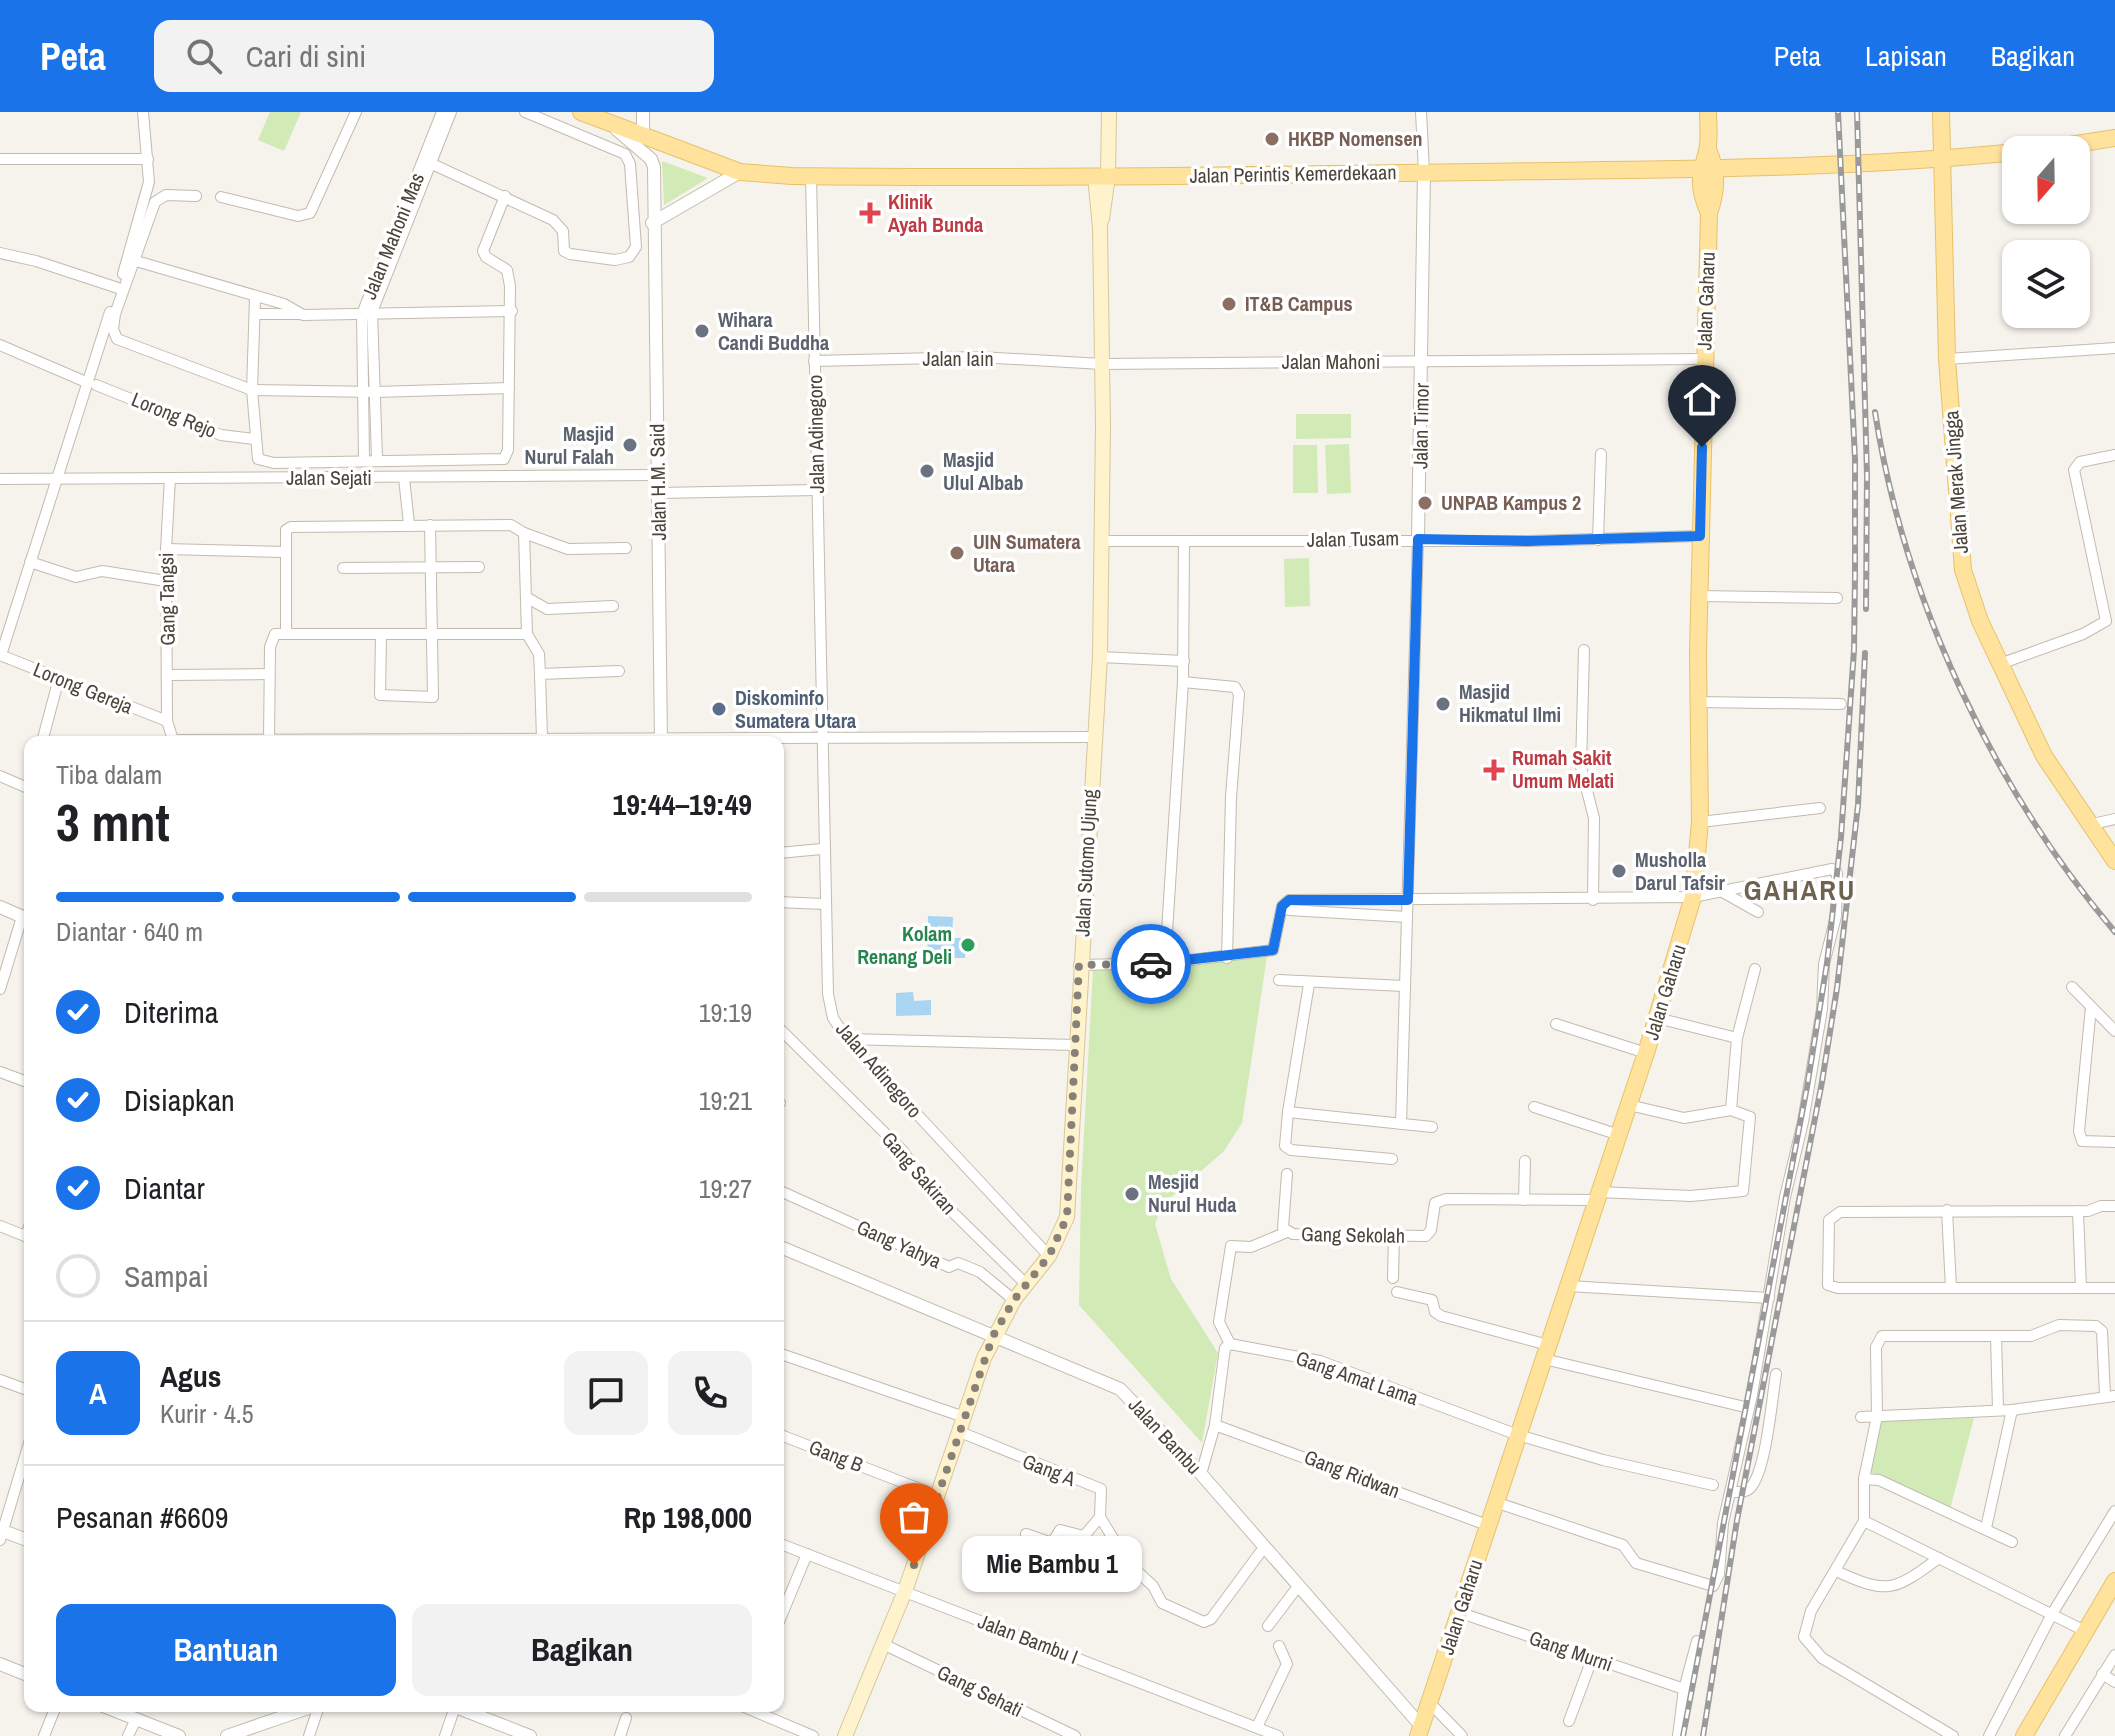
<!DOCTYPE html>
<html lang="id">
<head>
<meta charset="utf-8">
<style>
  body { margin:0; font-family:"Archivo Narrow",sans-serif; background:#f2f2f2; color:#202124; height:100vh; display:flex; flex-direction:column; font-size:30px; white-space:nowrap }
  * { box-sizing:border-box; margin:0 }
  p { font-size:26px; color:#757577 }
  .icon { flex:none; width:44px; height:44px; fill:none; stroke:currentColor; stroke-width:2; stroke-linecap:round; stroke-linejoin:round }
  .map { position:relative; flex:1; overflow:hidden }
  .details { position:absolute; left:24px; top:624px; width:760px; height:976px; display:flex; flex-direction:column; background:#fff; border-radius:16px; box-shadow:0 2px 6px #0004 }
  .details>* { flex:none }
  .needle { width:52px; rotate:200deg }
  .buttons { position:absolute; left:2002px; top:24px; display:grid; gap:16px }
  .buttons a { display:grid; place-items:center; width:88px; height:88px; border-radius:16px; background:#fff; box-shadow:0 2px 6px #0004; font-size:40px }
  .pin { position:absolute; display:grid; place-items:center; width:68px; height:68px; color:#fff; margin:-82px -34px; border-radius:50% 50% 50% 0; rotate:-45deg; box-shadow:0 0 8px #0007 }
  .pin .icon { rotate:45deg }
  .courier { position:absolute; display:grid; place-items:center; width:80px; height:80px; margin:-40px; border:6px solid #1a73e8; border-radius:50%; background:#fff; color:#222; box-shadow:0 2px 10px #0007 }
  .bubble { position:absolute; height:56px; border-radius:16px; background:#fff; box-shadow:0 2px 6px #0004; font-size:26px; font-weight:700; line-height:56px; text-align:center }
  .head em { font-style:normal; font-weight:700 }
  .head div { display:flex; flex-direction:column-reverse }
  .head { display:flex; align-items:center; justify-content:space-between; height:136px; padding:0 32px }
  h1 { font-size:52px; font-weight:700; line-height:60px }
  .bar { display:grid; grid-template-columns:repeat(4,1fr); gap:12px 8px; align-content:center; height:96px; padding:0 32px }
  .bar i { height:10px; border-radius:6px; background:#e0e0e0 }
  .bar .on { background:#1a73e8 }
  .bar p { grid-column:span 4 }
  .line { display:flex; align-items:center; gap:20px; padding:0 32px; border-top:2px solid #e0e0e0 }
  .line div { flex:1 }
  .round { display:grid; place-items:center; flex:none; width:84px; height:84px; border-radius:16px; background:#f2f2f2 }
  ol { padding:0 32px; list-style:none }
  li { display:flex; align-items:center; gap:24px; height:88px }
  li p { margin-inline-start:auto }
  li .icon { padding:8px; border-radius:50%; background:#1a73e8; color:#fff; stroke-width:4 }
  li:last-child { color:#757577 }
  li i { width:44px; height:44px; border:4px solid #e0e0e0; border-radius:50% }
  .action { display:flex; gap:16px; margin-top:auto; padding:16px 32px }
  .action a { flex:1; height:92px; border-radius:16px; background:#1a73e8; color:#fff; font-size:32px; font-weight:700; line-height:92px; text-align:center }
  .action a+a { background:#f2f2f2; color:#202124 }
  header { display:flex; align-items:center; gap:48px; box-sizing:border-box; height:112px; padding:0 40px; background:#1a73e8; color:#fff }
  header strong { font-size:38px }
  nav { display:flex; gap:44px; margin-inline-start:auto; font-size:28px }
  .search { width:560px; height:72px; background:#f2f2f2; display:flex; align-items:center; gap:20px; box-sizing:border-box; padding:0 28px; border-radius:16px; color:#757577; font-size:30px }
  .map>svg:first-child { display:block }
</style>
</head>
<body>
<header>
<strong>Peta</strong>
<div class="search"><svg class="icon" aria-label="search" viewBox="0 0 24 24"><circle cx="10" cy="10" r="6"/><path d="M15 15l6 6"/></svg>Cari di sini</div>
<nav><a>Peta</a><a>Lapisan</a><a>Bagikan</a></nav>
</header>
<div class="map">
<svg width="2115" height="1624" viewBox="0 0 2115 1624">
  <rect width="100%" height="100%" fill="#f6f3ec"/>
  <g fill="#d2eab5">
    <polygon points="270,0 301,0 284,39 258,28"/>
    <polygon points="662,49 708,66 664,93"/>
    <polygon points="1296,302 1351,302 1351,326 1296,327"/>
    <polygon points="1349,332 1351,381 1327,382 1325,333"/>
    <polygon points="1293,333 1317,333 1318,381 1293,381"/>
    <polygon points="1309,446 1310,494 1285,495 1284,447"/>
    <polygon points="1267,844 1242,1011 1224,1039 1162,1093 1155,1112 1171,1167 1218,1241 1202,1331 1079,1193 1081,1076 1093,857 1162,856"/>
    <polygon points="1974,1306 1950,1397 1871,1360 1880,1308"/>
  </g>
  <g fill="#a9d4f2">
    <polygon points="928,804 953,805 952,826 967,826 965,846 927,846"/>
    <polygon points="913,880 914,889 931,888 931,903 896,904 896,881"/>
  </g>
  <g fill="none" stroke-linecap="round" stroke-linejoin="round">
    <defs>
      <g id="minor">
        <polyline points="1421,0 1424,60"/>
        <polyline points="0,47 148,47"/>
        <polyline points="430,51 553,108 563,119 564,139 570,142 615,148 629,145 636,135 630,52 625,42 525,0"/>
        <polyline points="811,64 828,882 833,906 847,927 1049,1144"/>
        <polyline points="196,84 166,83 155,90 115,202 113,217 117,227 252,278 376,280 509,276"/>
        <polyline points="221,85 298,104 310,101 356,0"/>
        <polyline points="0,141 36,149 118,176"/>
        <polyline points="136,149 284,192 303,203 512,199"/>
        <polyline points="123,162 149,70 143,0"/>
        <polyline points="255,186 252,278 258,347 274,351 504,347 508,338 510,174 507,158 486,145 483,139 505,84"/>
        <polyline points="257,202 301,202"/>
        <polyline points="0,233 86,270"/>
        <polyline points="1947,247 2115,236"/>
        <polyline points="814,249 979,245 1102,252 1704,247"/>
        <polyline points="96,273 221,323 254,327"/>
        <polyline points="377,346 372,200 451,0"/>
        <polyline points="364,347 362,202 442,0"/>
        <polyline points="170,366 166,437 167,609 173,628 1093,625"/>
        <polyline points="404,366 409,412"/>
        <polyline points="0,367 657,363"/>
        <polyline points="658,381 817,378"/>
        <polyline points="524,421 568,437 626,436"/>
        <polyline points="1598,428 1601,342"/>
        <polyline points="1102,429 1528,429 1700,424"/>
        <polyline points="166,437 284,440"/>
        <polyline points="30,450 76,465 102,459 166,469"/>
        <polyline points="343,456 479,455"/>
        <polyline points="1700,484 1837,486"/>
        <polyline points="526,485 547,497 613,494"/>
        <polyline points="527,522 539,542 540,562"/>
        <polyline points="381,524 380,583 433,585 430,413"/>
        <polyline points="1584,538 1581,655 1594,706 1593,788"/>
        <polyline points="0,543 167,609"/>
        <polyline points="1,543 110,200"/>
        <polyline points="1100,545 1184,549"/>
        <polyline points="2000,552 2083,522 2106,509 2074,358 2080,350 2115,343"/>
        <polyline points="169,563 269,562"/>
        <polyline points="1183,570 1235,575 1239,582 1231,685 1227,846"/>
        <polyline points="1698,590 1841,592"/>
        <polyline points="542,626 540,562 619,559"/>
        <polyline points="269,628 270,535 275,522 527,522 524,421 511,413 291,415 286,418 286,522"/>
        <polyline points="42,630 59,566"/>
        <polyline points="0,664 30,677"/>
        <polyline points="1700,710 1820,696"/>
        <polyline points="2088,713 2115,707"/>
        <polyline points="778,741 822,737"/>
        <polyline points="1719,778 1758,800"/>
        <polyline points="778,790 824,792"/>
        <polyline points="1289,798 1407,805"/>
        <polyline points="1165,851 1183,570 1184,429"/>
        <polyline points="1079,853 1165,851 1273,838 1282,794 1289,788 1693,785 1832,757 1837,761 1836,804 1824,852 1822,897 1803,1010 1785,1085 1752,1283 1723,1411 1719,1462 1713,1474 1636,1451 1623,1433 1495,1390"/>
        <polyline points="1279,868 1404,874"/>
        <polyline points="1309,872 1288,1000 1285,1034 1291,1038 1392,1047"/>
        <polyline points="2072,875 2115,919"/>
        <polyline points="0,877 22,805"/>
        <polyline points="2091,895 2079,1019 2082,1029 2115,1030"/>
        <polyline points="1657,906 1737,926"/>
        <polyline points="1556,912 1646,941"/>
        <polyline points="778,915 903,1039 928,1076 1026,1172"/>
        <polyline points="847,927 1076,933"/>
        <polyline points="0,960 30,971"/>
        <polyline points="778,990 780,991"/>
        <polyline points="1534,995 1619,1023"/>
        <polyline points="1731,998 1737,926 1755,857"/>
        <polyline points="1288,1000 1432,1015"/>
        <polyline points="1401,1012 1418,427"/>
        <polyline points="1287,1062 1283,1116 1293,1122 1426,1124 1431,1118 1435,1091 1446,1087 1595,1088"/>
        <polyline points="778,1078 949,1155 958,1151 980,1160 1014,1188"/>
        <polyline points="1598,1080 1691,1084 1743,1079 1750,1005 1731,998 1684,1006 1629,993"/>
        <polyline points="1524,1088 1525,1049"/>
        <polyline points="2115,1094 2101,1094 2088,1099 1840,1100 1829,1108 1828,1173 1838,1176 2115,1176"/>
        <polyline points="1947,1098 1951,1176"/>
        <polyline points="2078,1099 2081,1176"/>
        <polyline points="0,1114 30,1126"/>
        <polyline points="26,1124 30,1112"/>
        <polyline points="1393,1166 1394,1124"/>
        <polyline points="1568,1174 1769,1186"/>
        <polyline points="1397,1180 1432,1188 1435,1200 1441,1204 1548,1233"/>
        <polyline points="1996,1224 1998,1298"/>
        <polyline points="1230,1232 1320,1249 1518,1323 1603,1348 1713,1373"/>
        <polyline points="1230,1232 1219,1210 1231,1134 1251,1135 1287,1120"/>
        <polyline points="778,1241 964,1305"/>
        <polyline points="1544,1247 1749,1296"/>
        <polyline points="0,1268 30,1279"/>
        <polyline points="1861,1305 2012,1298 2115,1284"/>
        <polyline points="1215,1313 1487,1413"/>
        <polyline points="960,1320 1101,1377 1100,1405 1128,1451 1153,1474 1162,1491 1204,1510 1211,1507 1265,1434"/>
        <polyline points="778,1322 938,1384"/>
        <polyline points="1201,1362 1215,1313 1225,1236 1230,1232"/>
        <polyline points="1864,1367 1877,1304 1876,1235 1882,1224 2031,1224 2059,1213 2096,1214 2102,1219 2105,1284"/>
        <path d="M1732 1380C1738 1380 1745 1381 1750 1376 1766 1361 1772 1286 1776 1262"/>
        <polyline points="1864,1409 1811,1499 1804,1525 1822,1546 1953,1624"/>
        <polyline points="1864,1409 2085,1519"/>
        <polyline points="1864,1409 1864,1367 1879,1368 2012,1430"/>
        <polyline points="1986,1416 2012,1298"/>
        <polyline points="1026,1422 1052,1431 1060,1418 1084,1424 1100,1405"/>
        <polyline points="0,1428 30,1328"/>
        <polyline points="778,1431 1278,1624"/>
        <path d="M1836 1459C1888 1483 1894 1479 1939 1446"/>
        <polyline points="1458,1500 1684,1577"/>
        <polyline points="778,1512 807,1442"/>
        <polyline points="1268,1514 1299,1473"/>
        <polyline points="885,1533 1075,1624"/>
        <polyline points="2102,1562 2115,1570"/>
        <polyline points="1430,1591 1462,1624"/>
        <polyline points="742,1594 813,1624"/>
        <polyline points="1569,1609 1592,1547"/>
        <polyline points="1257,1615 1287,1552 1279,1534"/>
        <polyline points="44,1624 56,1594"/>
        <polyline points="128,1624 136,1607"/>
        <polyline points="309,1624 319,1594"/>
        <polyline points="445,1624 455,1595"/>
        <polyline points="620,1624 626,1606"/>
        <polyline points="1678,1624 1684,1577 1697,1529"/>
        <polyline points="1989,1624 2052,1502 2115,1399"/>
        <polyline points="2065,1624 2115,1543"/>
      </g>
      <g id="tertiary">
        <polyline points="643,0 643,23"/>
        <polyline points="617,18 651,47 654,55 661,630"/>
        <polyline points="652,111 740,60"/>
        <polyline points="1418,427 1424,60"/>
        <polyline points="0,795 30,808"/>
        <polyline points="778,1134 1120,1277 1201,1362 1422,1615"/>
        <polyline points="0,1418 30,1429"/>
        <polyline points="0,1552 30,1564"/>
        <polyline points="103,1594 179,1624"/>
        <polyline points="453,1594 530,1624"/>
        <polyline points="227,1624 314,1594"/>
      </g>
      <g id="secondary">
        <polyline points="1102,107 1108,64 1109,0"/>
        <polyline points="845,1624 905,1479 984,1246 1014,1188 1049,1144 1067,1105 1100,545 1103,313 1100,116 1095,64"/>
      </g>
      <g id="primary">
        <path d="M581 0 740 60 792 64C1019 67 1247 63 1475 60 1655 57 1837 58 2016 40"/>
        <path d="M1708 0C1708 12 1710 27 1707 39 1700 65 1697 74 1709 101"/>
        <polyline points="1941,0 1947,247 1963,458 1980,509 2044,644 2115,749"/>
        <polyline points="2038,38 2115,26"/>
        <path d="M1418 1624 1646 941 1693 785 1700 710 1698 541 1709 101C1717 79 1718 59 1708 38"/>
        <polyline points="2024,1624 2115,1469"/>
      </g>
    </defs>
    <use href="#minor" stroke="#c2bbae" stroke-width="12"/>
    <use href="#tertiary" stroke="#c2bbae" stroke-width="14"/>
    <use href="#secondary" stroke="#d6c79b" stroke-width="16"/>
    <use href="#primary" stroke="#e6c16a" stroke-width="18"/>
    <use href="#minor" stroke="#fff" stroke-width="10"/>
    <use href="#tertiary" stroke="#fff" stroke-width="12"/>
    <use href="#secondary" stroke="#fff3cd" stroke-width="14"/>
    <use href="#primary" stroke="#ffe39c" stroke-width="16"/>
    <defs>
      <g id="rail">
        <polyline points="1857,0 1867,364 1866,497"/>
        <path d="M1875 300C1904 487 1993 676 2115 820"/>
        <polyline points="1683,1624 1807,975 1827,851 1841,725 1854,538 1855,462 1855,347 1838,0"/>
        <polyline points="1703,1624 1737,1408 1822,970 1837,876 1858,693 1865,541"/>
      </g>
    </defs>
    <use href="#rail" stroke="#9a9a9a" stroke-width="6"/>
    <use href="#rail" stroke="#fff" stroke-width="3" stroke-dasharray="9" stroke-linecap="butt"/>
  </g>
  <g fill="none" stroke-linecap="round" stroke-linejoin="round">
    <polyline stroke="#878178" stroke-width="8" stroke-dasharray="0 14.4" points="914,1453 993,1224 1014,1188 1049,1144 1067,1105 1079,853 1151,852"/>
    <polyline stroke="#1a73e8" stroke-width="10" points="1151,852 1273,838 1282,794 1289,788 1408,788 1418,427 1528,429 1700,424 1702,335"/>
  </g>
  <g fill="#8d6e63" stroke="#fff" stroke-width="3">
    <circle cx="1272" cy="27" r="8"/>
    <circle cx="1229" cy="192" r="8"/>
    <circle cx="1425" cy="391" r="8"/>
    <circle cx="957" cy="441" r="8"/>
  </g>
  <g fill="#e0444e" stroke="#fff" stroke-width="3">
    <path d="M866 89h8v8h8v8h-8v8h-8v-8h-8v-8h8z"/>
    <path d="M1490 646h8v8h8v8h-8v8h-8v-8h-8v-8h8z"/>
  </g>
  <g fill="#6b7280" stroke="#fff" stroke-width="3">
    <circle cx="702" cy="219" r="8"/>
    <circle cx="630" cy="333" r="8"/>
    <circle cx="927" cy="359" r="8"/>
    <circle cx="1443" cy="592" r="8"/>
    <circle cx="1619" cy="759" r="8"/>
    <circle cx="1132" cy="1082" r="8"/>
  </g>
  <circle fill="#5c6f8a" stroke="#fff" stroke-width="3" cx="719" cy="597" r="8"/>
  <circle fill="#2e9e5b" stroke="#fff" stroke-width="3" cx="968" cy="833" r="8"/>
  <g text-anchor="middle" stroke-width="7" stroke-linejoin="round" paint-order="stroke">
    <g font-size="20" font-weight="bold" fill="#785e54" stroke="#fff" text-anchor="start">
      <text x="1288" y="34">HKBP Nomensen</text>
      <text x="1245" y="199">IT&amp;B Campus</text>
      <text x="1441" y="398">UNPAB Kampus 2</text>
      <text x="973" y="437">UIN Sumatera<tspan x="973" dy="23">Utara</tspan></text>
    </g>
    <g font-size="20" fill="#4b4439" stroke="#fff">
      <text transform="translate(1293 62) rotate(-1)" y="7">Jalan Perintis Kemerdekaan</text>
      <text transform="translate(393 124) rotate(-68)" y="7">Jalan Mahoni Mas</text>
      <text transform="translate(1706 189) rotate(-88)" y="7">Jalan Gaharu</text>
      <text x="958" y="254">Jalan Iain</text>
      <text x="1331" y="257">Jalan Mahoni</text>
      <text transform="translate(174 303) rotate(22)" y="7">Lorong Rejo</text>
      <text transform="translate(1421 314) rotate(-89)" y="7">Jalan Timor</text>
      <text transform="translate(816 322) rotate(-91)" y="7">Jalan Adinegoro</text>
      <text x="329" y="373">Jalan Sejati</text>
      <text transform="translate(658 370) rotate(-91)" y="7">Jalan H.M. Said</text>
      <text transform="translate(1956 370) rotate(-94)" y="7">Jalan Merak Jingga</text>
      <text transform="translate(1353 427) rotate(-1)" y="7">Jalan Tusam</text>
      <text transform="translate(167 487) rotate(-91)" y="7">Gang Tangsi</text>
      <text transform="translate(83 576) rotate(22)" y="7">Lorong Gereja</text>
      <text transform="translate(1086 751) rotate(-87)" y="7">Jalan Sutomo Ujung</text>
      <text transform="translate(1665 880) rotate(-73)" y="7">Jalan Gaharu</text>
      <text transform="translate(879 958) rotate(49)" y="7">Jalan Adinegoro</text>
      <text transform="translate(919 1061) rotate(49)" y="7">Gang Sakiran</text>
      <text transform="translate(1353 1123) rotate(1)" y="7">Gang Sekolah</text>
      <text transform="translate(899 1132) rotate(24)" y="7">Gang Yahya</text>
      <text transform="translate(1357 1266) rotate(19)" y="7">Gang Amat Lama</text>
      <text transform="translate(1165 1324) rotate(47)" y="7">Jalan Bambu</text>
      <text transform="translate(836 1344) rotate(21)" y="7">Gang B</text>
      <text transform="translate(1049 1358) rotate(21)" y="7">Gang A</text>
      <text transform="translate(1352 1362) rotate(21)" y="7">Gang Ridwan</text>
      <text transform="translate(1461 1495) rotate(-72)" y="7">Jalan Gaharu</text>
      <text transform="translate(1028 1527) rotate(21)" y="7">Jalan Bambu I</text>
      <text transform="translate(1571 1539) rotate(19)" y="7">Gang Murni</text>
      <text transform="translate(980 1579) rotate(26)" y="7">Gang Sehati</text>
    </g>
    <g font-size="20" font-weight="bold" fill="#be3a42" stroke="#fff" text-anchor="start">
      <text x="888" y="97">Klinik<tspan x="888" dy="23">Ayah Bunda</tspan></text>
      <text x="1512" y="653">Rumah Sakit<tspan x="1512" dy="23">Umum Melati</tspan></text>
    </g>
    <g font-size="20" font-weight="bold" fill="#5b616d" stroke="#fff" text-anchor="start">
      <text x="718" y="215">Wihara<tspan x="718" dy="23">Candi Buddha</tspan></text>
      <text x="614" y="329" text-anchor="end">Masjid<tspan x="614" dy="23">Nurul Falah</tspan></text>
      <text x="943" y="355">Masjid<tspan x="943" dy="23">Ulul Albab</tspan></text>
      <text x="1459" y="587">Masjid<tspan x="1459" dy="23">Hikmatul Ilmi</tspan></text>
      <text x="1635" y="755">Musholla<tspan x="1635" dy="23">Darul Tafsir</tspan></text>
      <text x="1148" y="1077">Mesjid<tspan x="1148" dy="23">Nurul Huda</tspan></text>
    </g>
    <g font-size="20" font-weight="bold" fill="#4e5e75" stroke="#fff" text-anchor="start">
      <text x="735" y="593">Diskominfo<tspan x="735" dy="23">Sumatera Utara</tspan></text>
    </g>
    <g font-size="20" font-weight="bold" fill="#27864d" stroke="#fff" text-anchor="end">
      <text x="952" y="829">Kolam<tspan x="952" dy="23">Renang Deli</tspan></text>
    </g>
    <g font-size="28" font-weight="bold" letter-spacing="2" fill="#6e6250" stroke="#fff">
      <text x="1800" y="788">GAHARU</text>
    </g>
  </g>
</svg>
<div class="buttons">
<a><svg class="needle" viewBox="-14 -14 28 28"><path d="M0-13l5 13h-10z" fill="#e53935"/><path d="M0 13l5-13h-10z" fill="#757577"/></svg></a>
<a><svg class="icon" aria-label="layers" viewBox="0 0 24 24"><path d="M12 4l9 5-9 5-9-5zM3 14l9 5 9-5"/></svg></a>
</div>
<div class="pin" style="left:914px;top:1453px;background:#ea580c"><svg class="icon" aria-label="bag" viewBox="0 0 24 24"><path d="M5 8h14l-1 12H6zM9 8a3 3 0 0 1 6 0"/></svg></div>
<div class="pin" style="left:1702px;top:335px;background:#1f2937"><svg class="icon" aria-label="home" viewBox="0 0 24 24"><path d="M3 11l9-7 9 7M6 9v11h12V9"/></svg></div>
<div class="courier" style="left:1151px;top:852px"><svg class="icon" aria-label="car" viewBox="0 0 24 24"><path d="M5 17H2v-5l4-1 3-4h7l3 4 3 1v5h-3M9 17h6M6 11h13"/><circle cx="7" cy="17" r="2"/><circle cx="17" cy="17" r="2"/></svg></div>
<div class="bubble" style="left:962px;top:1424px;width:180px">Mie Bambu 1</div>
<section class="details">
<div class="head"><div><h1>3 mnt</h1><p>Tiba dalam</p></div><em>19:44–19:49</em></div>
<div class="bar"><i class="on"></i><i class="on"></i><i class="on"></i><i></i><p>Diantar · 640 m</p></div>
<ol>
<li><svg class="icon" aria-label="check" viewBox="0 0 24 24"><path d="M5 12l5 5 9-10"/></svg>Diterima<p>19:19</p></li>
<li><svg class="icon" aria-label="check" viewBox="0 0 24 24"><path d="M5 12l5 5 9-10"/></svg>Disiapkan<p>19:21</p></li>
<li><svg class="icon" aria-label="check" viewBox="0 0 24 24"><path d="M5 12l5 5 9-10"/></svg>Diantar<p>19:27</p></li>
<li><i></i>Sampai</li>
</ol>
<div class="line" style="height:144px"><b class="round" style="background:#1a73e8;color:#fff">A</b><div><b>Agus</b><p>Kurir · 4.5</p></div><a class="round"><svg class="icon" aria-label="chat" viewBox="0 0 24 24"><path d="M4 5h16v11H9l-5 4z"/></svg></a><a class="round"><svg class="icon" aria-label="phone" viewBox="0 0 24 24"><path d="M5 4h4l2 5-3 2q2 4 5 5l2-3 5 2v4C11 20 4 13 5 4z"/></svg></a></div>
<div class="line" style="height:104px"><div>Pesanan #6609</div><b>Rp 198,000</b></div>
<div class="action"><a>Bantuan</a><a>Bagikan</a></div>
</section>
</div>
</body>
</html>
